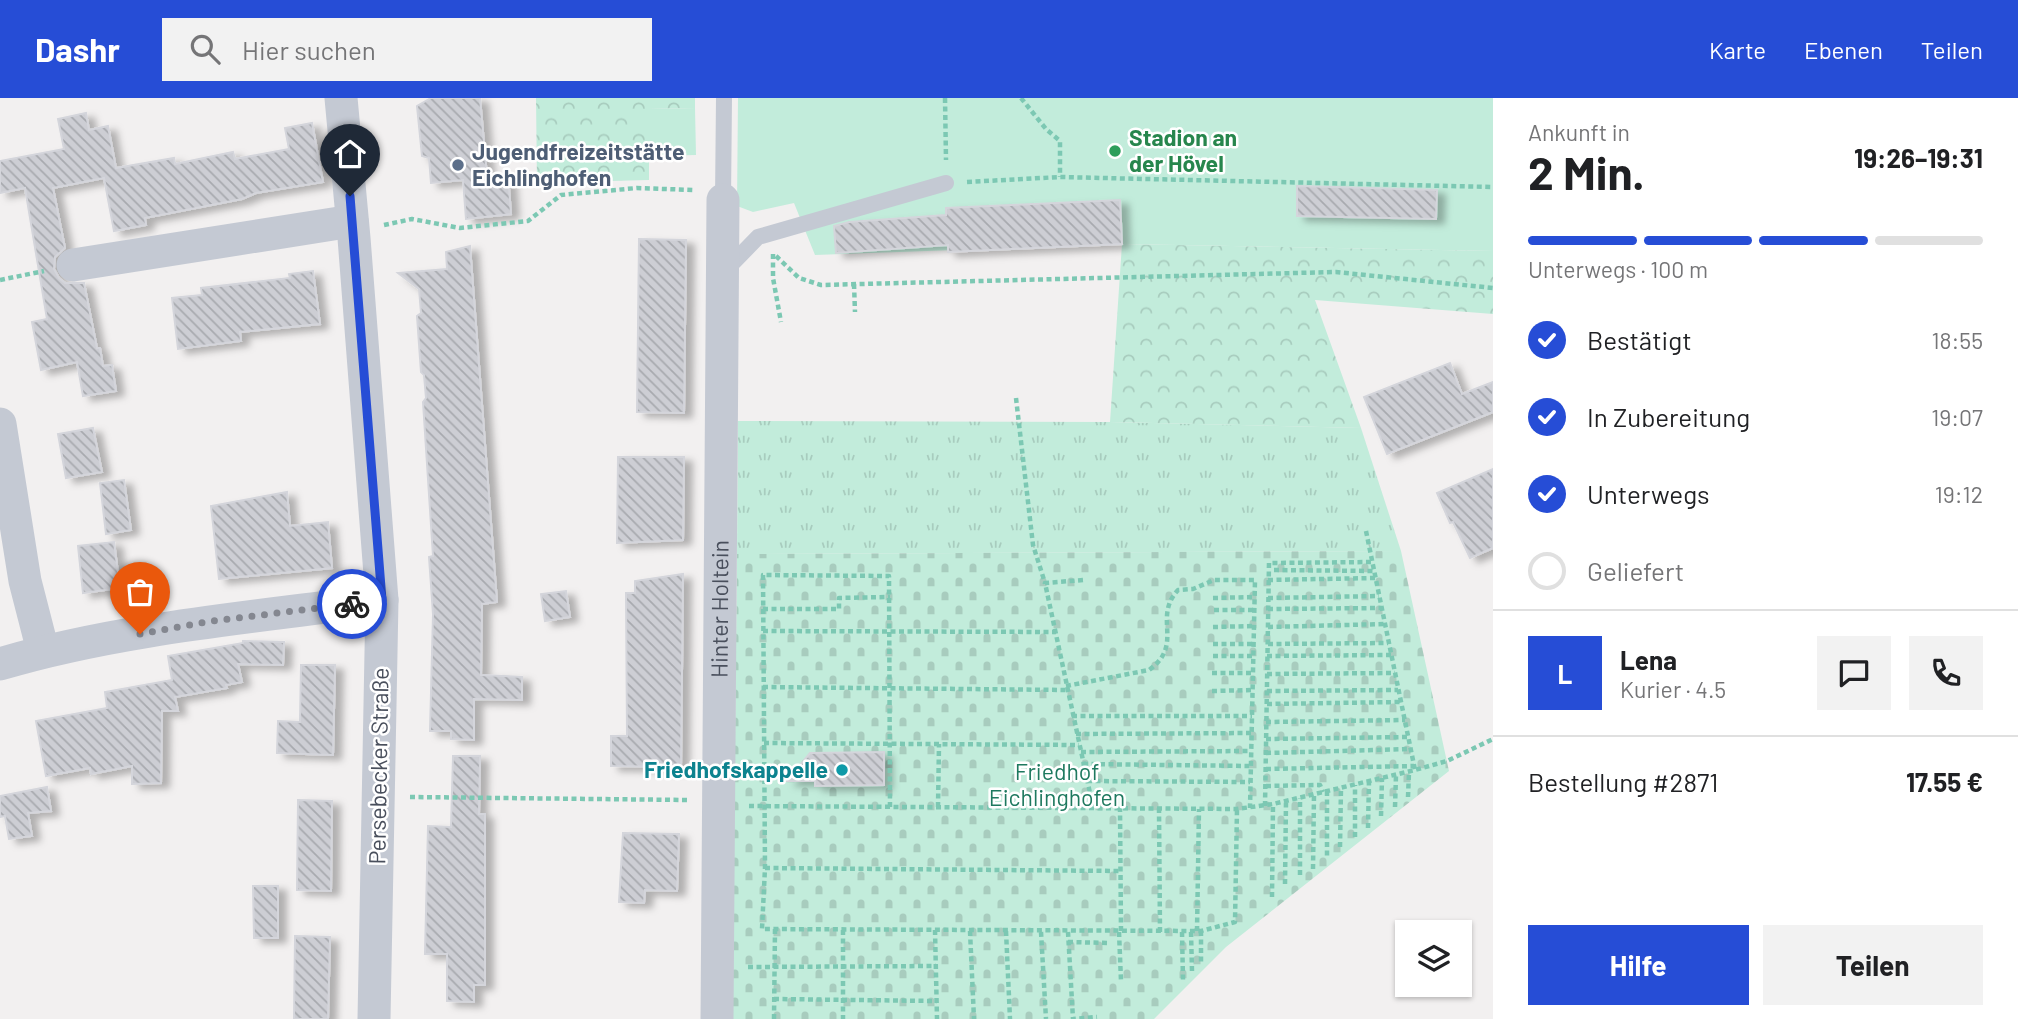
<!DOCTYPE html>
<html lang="de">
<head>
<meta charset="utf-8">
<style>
  body { margin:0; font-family:Barlow,sans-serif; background:#f2f2f2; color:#202124; height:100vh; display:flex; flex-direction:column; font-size:26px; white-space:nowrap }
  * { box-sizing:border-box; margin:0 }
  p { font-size:23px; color:#757577 }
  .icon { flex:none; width:38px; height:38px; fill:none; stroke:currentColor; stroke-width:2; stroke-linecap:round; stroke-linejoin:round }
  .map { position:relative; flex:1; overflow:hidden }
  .drawer { display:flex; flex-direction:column; background:#fff; width:525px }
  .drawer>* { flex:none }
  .buttons { position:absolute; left:1395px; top:822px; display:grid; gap:14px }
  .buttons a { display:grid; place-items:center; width:77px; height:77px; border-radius:0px; background:#fff; box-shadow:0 2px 5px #0004; font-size:35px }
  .pin { position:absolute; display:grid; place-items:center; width:60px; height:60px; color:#fff; margin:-72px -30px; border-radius:50% 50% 50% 0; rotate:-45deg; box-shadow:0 0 7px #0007 }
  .pin .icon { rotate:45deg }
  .courier { position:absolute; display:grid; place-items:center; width:70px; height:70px; margin:-35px; border:5px solid #264dd6; border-radius:50%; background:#fff; color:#222; box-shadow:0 2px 9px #0007 }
  .overview em { font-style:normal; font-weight:700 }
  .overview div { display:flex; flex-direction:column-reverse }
  .overview { display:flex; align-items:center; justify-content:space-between; height:119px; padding:0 35px }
  h1 { font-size:46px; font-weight:700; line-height:52px }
  .bar { display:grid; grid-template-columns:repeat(4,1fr); gap:10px 7px; align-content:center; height:84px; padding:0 35px }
  .bar i { height:9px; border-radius:5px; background:#e0e0e0 }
  .bar .active { background:#264dd6 }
  .bar p { grid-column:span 4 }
  .line { display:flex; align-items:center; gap:18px; padding:0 35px; border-top:2px solid #e0e0e0 }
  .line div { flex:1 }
  .round { display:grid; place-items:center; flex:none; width:74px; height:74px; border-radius:0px; background:#f2f2f2 }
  ol { padding:0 35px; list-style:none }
  li { display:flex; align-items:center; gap:21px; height:77px }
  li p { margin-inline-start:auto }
  li .icon { padding:7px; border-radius:50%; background:#264dd6; color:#fff; stroke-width:4 }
  li:last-child { color:#757577 }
  li i { width:38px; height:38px; border:4px solid #e0e0e0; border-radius:50% }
  .cta { display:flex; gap:14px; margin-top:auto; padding:14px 35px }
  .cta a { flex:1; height:80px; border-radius:0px; background:#264dd6; color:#fff; font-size:28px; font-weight:700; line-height:80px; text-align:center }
  .cta a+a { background:#f2f2f2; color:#202124 }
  header { display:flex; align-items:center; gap:42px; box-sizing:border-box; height:98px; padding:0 35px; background:#264dd6; color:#fff }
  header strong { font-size:33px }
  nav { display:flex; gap:38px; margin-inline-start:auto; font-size:24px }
  .search { width:490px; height:63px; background:#f2f2f2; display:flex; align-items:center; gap:18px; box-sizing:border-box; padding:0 24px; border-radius:0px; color:#757577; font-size:26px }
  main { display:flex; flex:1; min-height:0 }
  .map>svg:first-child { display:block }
</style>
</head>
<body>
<header>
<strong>Dashr</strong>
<div class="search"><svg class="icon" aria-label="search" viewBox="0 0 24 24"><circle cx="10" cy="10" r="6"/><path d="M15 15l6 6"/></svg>Hier suchen</div>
<nav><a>Karte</a><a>Ebenen</a><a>Teilen</a></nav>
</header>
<main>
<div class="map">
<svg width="1493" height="921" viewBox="0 0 1493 921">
  <defs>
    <pattern id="grass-tufts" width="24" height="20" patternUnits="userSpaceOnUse" patternTransform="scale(1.75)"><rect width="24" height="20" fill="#c2ecdb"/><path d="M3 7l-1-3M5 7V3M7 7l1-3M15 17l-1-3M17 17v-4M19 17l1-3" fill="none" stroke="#a8ccbe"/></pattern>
    <pattern id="forest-crowns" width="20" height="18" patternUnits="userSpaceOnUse" patternTransform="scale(1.75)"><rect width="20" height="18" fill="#c2ecdb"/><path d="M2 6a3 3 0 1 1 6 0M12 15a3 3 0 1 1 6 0" fill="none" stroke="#a8ccbe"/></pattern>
    <pattern id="cemetery-stones" width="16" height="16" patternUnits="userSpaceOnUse" patternTransform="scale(1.75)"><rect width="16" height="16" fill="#c2ecdb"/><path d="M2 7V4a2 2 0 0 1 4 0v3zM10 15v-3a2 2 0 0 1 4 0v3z" fill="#a8ccbe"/></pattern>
    <pattern id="building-back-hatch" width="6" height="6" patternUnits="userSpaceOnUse" patternTransform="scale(1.75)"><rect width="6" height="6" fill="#cdced4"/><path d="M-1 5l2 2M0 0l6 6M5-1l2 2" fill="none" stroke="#a8aaaf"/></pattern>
    <filter id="shadow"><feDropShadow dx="8" dy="4.5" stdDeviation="3.5" flood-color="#0004"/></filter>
  </defs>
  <rect width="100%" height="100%" fill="#f2f0f0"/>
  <polygon fill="url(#grass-tufts)" points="738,323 1110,324 1361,330 1401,453 737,456"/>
  <g fill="url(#forest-crowns)">
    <polygon points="536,0 695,0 695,10 649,11 649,82 537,85"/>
    <polygon points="1122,146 1493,153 1493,216 1315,202 1361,330 1110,324"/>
  </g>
  <polygon fill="url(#cemetery-stones)" points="1401,453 1449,673 1226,849 1154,921 732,921 737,456"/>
  <g fill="#c2ecdb">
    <polygon points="738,0 1493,0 1493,153 1122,146 815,157 794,105 753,114 737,108"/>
    <polygon points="695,10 696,57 649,58 649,11"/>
  </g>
  <g fill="url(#building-back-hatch)" stroke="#d4d5db" stroke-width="2" filter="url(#shadow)">
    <polygon points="431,0 480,0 487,78 508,76 511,116 466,121 463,82 431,85 429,60 422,58 417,8"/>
    <polygon points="86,15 89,32 108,28 116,70 174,60 175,66 233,54 235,61 289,51 285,30 312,25 323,84 256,95 242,101 145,120 146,127 114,133 104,80 53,90 65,150 55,159 54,171 59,180 65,185 84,185 97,250 100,250 103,268 112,267 116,293 83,298 77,264 41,272 32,224 47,221 25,90 0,95 0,63 64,51 58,21"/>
    <polygon points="1297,88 1437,92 1436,121 1297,118"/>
    <polygon points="1120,102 1122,146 948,154 948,147 836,155 834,128 849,124 946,117 946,110"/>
    <polygon points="639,141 686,142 684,315 637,314"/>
    <polygon points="470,148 497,504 482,506 481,577 522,579 522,602 474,601 474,642 451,641 451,633 430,633 433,516 429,459 433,458 423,304 426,300 424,277 421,274 417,218 421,215 419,191 398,175 447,171 446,154"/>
    <polygon points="313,173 320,226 240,234 241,243 178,251 172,200 202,197 201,190 290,180 289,176"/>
    <polygon points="1450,265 1462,296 1493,284 1493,314 1387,356 1364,299"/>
    <polygon points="93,330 102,374 66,380 58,336"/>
    <polygon points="618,359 684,359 683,442 617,445"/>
    <polygon points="1493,371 1493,450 1470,460 1453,424 1450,425 1437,395"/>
    <polygon points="124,382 131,432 106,436 100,385"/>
    <polygon points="287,394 290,428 328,424 332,470 219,481 211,408"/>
    <polygon points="114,444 120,490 83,495 78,448"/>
    <polygon points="683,476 681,669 611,668 611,638 627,638 626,495 635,495 635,483"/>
    <polygon points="566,493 570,519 545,523 541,496"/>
    <polygon points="243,543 284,544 283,567 238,566 242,584 226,587 227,590 175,599 178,613 162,613 161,685 132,686 132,668 91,676 90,670 46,678 36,623 107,610 105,594 172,582 168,558 243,545"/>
    <polygon points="301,567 335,567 333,657 277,655 278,623 300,624"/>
    <polygon points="884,654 884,687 815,688 815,683 787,683 810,655"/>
    <polygon points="453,658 480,658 479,716 485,716 485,887 474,887 474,904 447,903 447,856 425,856 428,728 451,729"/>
    <polygon points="47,689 51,713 28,715 32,738 9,741 5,718 0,719 0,698"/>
    <polygon points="298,702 332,703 331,793 297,792"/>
    <polygon points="623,735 679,736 677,793 645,792 644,805 619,804"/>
    <polygon points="253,788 278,788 278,840 254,840"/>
    <polygon points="295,838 330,839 328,921 294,921"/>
  </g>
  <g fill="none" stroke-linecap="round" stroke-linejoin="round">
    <g stroke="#7cc8b3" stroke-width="4.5" stroke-dasharray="5 3.5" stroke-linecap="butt">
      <polyline points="945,0 946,62"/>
      <polyline points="1021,0 1046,31 1060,43 1060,79"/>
      <polyline points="967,84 1060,79 1493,89"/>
      <polyline points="384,127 412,121 460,130 528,123 561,97 637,90 693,92"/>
      <polyline points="773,156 773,180 781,224"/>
      <polyline points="776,158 799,180 821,187 1336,174 1493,190"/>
      <polyline points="0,182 44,173"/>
      <polyline points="854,186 855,214"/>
      <polyline points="1016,300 1033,447 1045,485"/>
      <polyline points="1366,433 1415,672"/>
      <polyline points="1274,472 1374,473"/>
      <polyline points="1083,482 1045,485 1093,709"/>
      <polyline points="1268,482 1375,480"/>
      <polyline points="1213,500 1255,499"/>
      <polyline points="1268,500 1379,498"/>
      <polyline points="763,511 839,511 839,500 890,499"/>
      <polyline points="1268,511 1382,510"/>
      <polyline points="1214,512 1254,512"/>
      <polyline points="1213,529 1254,528"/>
      <polyline points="1268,529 1385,526"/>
      <polyline points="763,533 1056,534"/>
      <polyline points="1213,546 1254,546"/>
      <polyline points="1268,546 1388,545"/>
      <polyline points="1213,558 1253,558"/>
      <polyline points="1267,558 1391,557"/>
      <polyline points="1212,575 1253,575"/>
      <polyline points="1267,576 1395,575"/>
      <path d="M1066 588 1149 572C1185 546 1152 520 1178 492L1193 491 1214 482H1255L1250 710"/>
      <polyline points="763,589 1067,592"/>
      <polyline points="1212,593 1253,592"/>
      <polyline points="1267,593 1398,592"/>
      <polyline points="1267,606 1401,604"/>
      <polyline points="1072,618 1252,618"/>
      <polyline points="1266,624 1405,622"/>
      <polyline points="1076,636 1252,635"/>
      <polyline points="1266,641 1408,639"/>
      <polyline points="764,645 1079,647"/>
      <polyline points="1081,654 1251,653"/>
      <polyline points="1266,655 1411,651"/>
      <polyline points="1083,666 1251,668"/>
      <polyline points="1266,671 1414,668"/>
      <polyline points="1087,683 1250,684"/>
      <polyline points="1266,688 1320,687 1323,694"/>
      <polyline points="1327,693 1327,760"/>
      <polyline points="410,699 688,702"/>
      <polyline points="1408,699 1409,674"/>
      <polyline points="749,708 1237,711 1273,706 1415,672 1447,663 1493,641"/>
      <polyline points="1265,708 1269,465 1372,464"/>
      <polyline points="890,709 889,478 763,477 765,770 762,831 1201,833 1235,824 1237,711"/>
      <polyline points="938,709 939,646"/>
      <polyline points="1120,709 1121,834"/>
      <polyline points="1395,709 1396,677"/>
      <polyline points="1159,710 1160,835"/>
      <polyline points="1381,718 1382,680"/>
      <polyline points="1368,730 1369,683"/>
      <polyline points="1355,739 1355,687"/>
      <polyline points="1340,749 1341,690"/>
      <polyline points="765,770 1120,773"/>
      <polyline points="1313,771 1314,696"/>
      <polyline points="1300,777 1300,700"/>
      <polyline points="1285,786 1286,703"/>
      <polyline points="1272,799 1273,706"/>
      <polyline points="843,832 843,921"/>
      <polyline points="935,832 937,921"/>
      <polyline points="970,833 974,921"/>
      <polyline points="1006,833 1010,921"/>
      <polyline points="1197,833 1199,711"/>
      <polyline points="1201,833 1201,865"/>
      <polyline points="1041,834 1046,921"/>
      <polyline points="1068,834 1073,921 1097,919"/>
      <polyline points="1119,834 1121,883"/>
      <polyline points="1182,834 1183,882"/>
      <polyline points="1191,834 1192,873"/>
      <polyline points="1068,844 1109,845"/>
      <polyline points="748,869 936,868"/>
      <polyline points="774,901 937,903"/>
      <polyline points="774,921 775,831"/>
    </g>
    <g stroke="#c4c9d3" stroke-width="16">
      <polyline points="723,102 724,0"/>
      <polyline points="724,174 758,139 946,85"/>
    </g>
    <g stroke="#c4c9d3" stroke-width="33">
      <polyline points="341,0 354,140 382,502 374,921"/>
      <polyline points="73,167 352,123"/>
      <polyline points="0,326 25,483 43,553"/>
      <path d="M0 566C121 530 256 519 382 502"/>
      <path id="s1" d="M717 921 723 102"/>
    </g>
  </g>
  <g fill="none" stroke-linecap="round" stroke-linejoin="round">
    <polyline stroke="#848790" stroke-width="7" stroke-dasharray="0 12.6" points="140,536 212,523 352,506"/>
    <polyline stroke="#264dd6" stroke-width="9" points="350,98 382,502 352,506"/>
  </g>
  <circle fill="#2e9e5b" stroke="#fff" stroke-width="2.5" cx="1115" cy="53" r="7"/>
  <circle fill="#5c6f8a" stroke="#fff" stroke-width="2.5" cx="458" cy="67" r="7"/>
  <circle fill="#0f9aa8" stroke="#fff" stroke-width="2.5" cx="842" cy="672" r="7"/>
  <g text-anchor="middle" stroke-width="5" stroke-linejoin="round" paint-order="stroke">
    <g font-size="23" font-weight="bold" fill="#27864d" stroke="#fff" text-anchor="start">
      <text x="1129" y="48">Stadion an<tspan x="1129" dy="26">der Hövel</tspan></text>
    </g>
    <g font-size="23" font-weight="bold" fill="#4e5e75" stroke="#fff" text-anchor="start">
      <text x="472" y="62">Jugendfreizeitstätte<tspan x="472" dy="26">Eichlinghofen</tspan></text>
    </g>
    <g font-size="23" fill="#494f5c" stroke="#fff">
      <text dy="8" stroke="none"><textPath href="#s1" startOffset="410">Hinter Holtein</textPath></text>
      <text transform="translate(379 668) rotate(-89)" y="8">Persebecker Straße</text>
    </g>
    <g font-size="23" font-weight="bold" fill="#0d838f" stroke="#fff" text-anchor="end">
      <text x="828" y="680">Friedhofskappelle</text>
    </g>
    <g font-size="23" fill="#1e795f" stroke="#fff">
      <text x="1057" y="682">Friedhof<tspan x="1057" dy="26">Eichlinghofen</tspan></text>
    </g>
  </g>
</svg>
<div class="buttons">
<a><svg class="icon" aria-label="layers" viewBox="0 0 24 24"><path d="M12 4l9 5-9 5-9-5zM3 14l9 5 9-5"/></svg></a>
</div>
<div class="pin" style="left:140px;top:536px;background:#ea580c"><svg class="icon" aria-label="bag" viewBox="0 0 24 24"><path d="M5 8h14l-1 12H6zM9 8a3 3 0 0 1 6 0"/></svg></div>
<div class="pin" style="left:350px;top:98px;background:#1f2937"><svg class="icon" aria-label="home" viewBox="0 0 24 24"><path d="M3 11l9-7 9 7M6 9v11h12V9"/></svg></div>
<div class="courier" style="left:352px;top:506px"><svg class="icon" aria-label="bike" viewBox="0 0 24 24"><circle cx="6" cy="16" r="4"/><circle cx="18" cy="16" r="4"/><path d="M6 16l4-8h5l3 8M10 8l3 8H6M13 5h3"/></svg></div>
</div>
<section class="drawer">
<div class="overview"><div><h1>2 Min.</h1><p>Ankunft in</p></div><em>19:26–19:31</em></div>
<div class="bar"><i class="active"></i><i class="active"></i><i class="active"></i><i></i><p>Unterwegs · 100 m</p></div>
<ol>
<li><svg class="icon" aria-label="check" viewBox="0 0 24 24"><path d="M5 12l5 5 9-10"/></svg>Bestätigt<p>18:55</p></li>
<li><svg class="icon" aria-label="check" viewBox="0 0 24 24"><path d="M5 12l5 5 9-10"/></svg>In Zubereitung<p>19:07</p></li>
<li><svg class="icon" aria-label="check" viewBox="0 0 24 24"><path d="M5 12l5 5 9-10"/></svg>Unterwegs<p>19:12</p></li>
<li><i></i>Geliefert</li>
</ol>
<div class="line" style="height:126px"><b class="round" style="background:#264dd6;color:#fff">L</b><div><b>Lena</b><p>Kurier · 4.5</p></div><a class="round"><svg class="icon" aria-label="chat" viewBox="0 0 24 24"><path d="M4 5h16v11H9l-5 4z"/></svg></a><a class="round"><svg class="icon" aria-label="phone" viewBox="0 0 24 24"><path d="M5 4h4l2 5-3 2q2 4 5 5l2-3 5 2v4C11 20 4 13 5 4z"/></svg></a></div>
<div class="line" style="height:91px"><div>Bestellung #2871</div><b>17.55 €</b></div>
<div class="cta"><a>Hilfe</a><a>Teilen</a></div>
</section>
</main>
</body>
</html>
